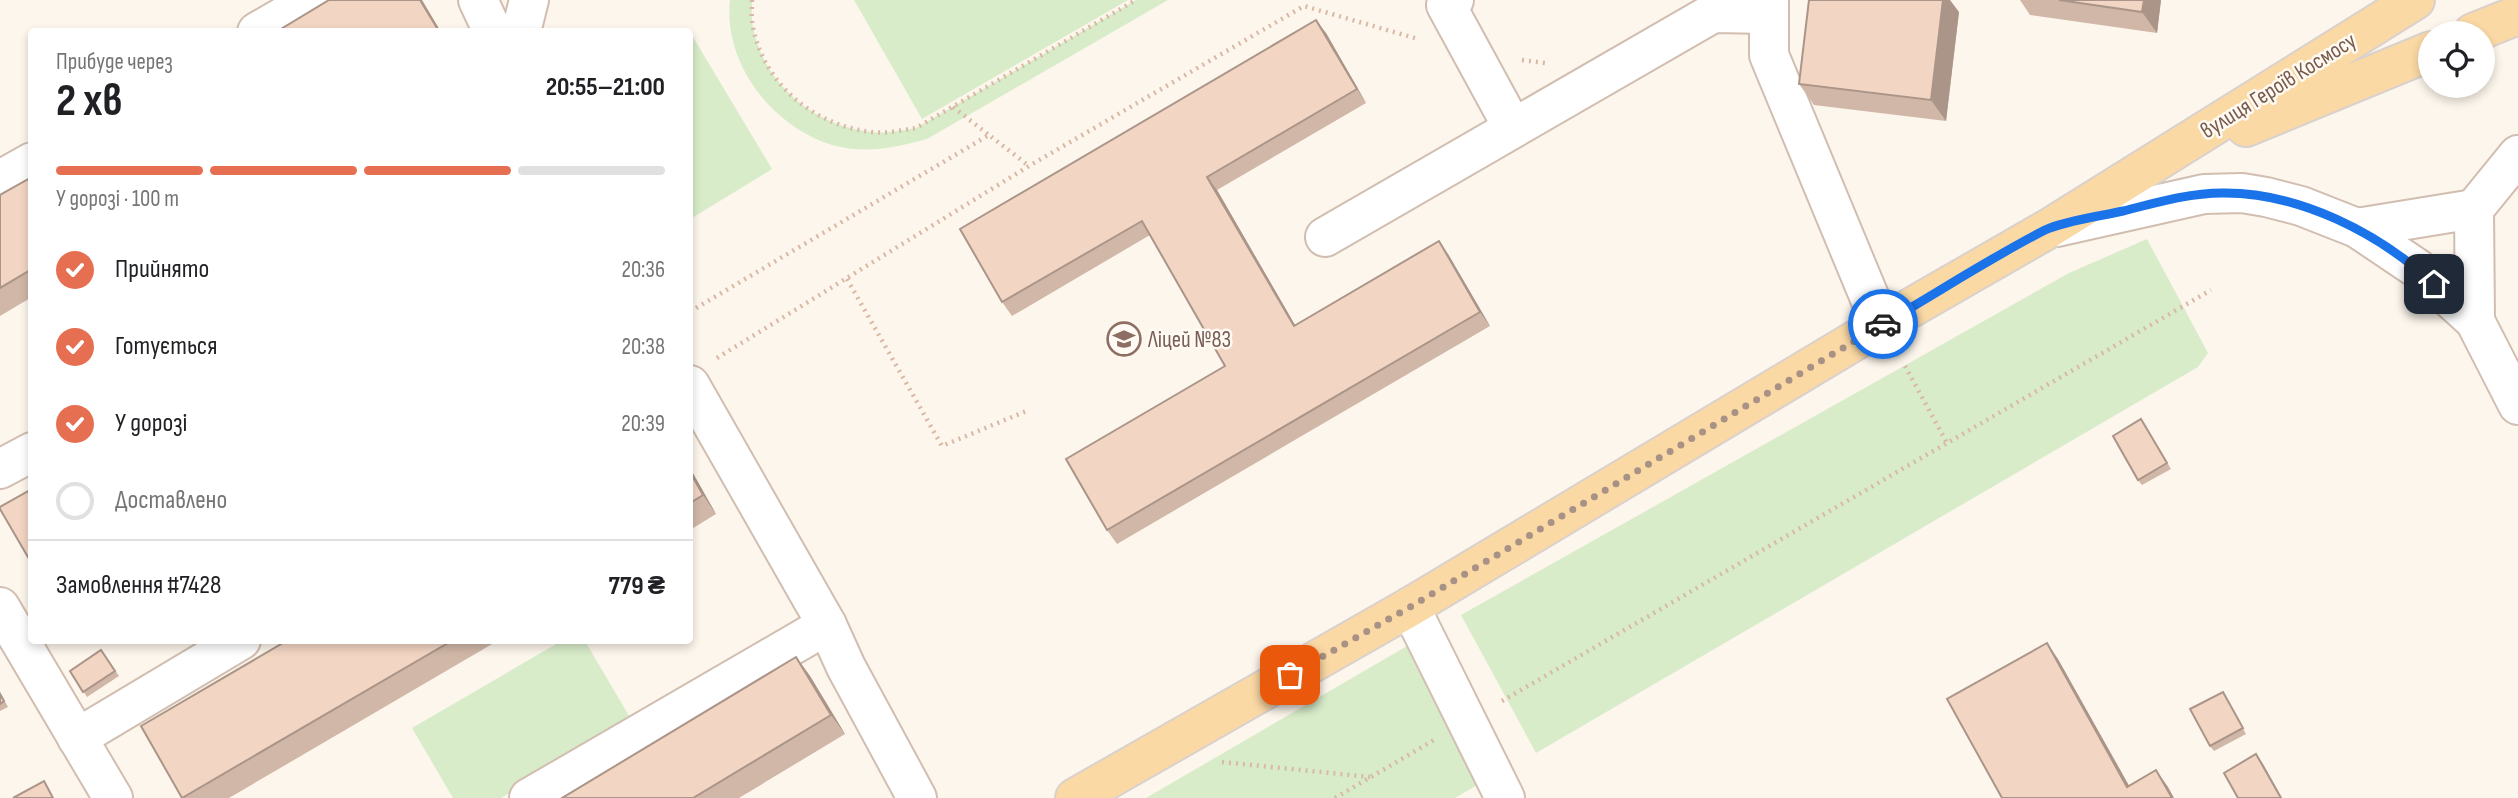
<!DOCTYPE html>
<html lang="uk">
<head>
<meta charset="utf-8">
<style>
  body { margin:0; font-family:"Sofia Sans Condensed",sans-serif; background:#f2f2f2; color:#202124; height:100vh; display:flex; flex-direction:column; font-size:26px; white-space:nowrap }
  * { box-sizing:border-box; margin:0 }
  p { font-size:23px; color:#757577 }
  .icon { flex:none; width:38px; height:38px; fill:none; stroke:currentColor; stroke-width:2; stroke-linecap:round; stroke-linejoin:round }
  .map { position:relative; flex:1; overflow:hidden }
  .panel { position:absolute; left:28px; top:28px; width:665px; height:616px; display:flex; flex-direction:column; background:#fff; border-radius:7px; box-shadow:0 4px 10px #0003 }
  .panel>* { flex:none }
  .controls { position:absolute; left:2418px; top:21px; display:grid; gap:14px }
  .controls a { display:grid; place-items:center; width:77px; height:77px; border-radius:50%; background:#fff; box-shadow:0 4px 10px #0003; font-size:35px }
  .pin { position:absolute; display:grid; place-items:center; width:60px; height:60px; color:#fff; margin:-30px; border-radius:14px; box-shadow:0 4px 10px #0006 }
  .courier { position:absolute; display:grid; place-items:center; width:70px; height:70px; margin:-35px; border:5px solid #1a73e8; border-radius:50%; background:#fff; color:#222; box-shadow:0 2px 9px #0007 }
  .head em { font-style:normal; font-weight:700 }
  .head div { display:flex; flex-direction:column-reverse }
  .head { display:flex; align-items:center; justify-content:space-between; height:119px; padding:0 28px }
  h1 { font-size:46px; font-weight:700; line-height:52px }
  .bar { display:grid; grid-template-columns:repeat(4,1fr); gap:10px 7px; align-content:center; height:84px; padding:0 28px }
  .bar i { height:9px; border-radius:5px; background:#e0e0e0 }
  .bar .active { background:#e76f51 }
  .bar p { grid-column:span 4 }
  .line { display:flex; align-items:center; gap:18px; padding:0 28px; border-top:2px solid #e0e0e0 }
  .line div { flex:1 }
  ol { padding:0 28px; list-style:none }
  li { display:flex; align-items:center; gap:21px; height:77px }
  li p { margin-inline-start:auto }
  li .icon { padding:7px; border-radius:50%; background:#e76f51; color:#fff; stroke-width:4 }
  li:last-child { color:#757577 }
  li i { width:38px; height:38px; border:4px solid #e0e0e0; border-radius:50% }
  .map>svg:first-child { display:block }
</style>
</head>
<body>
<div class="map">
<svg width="2518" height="798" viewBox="0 0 2518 798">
  <rect width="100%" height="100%" fill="#fdf6ec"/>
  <g fill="#d8ecc9">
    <path d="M730 0H752C752 9 751 19 753 27 764 85 815 126 872 132 886 134 902 130 916 128L1136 0H1168L927 139C897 147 867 154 836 146 774 129 723 65 730 0Z"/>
    <polygon points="854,0 1128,0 922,119"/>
    <polygon points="690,32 772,169 692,218 690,214"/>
    <polygon points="2147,239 2208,353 2198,367 1536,753 1461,615 2069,273"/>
    <polygon points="1426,635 1479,784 1455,798 1146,798"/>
    <polygon points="563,640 585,641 632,721 501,798 453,798 412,728"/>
  </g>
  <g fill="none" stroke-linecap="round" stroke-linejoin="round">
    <defs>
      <g id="minor">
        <polyline points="478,0 493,32"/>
        <polyline points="1454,0 1446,5 1513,128"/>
        <polyline points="1769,0 1769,55 1881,325"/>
        <polyline points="257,32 312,0"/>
        <polyline points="521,32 529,0"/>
        <polyline points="0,180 32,162"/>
        <polyline points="2057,227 2204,194 2242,193 2266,197 2301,206 2357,228 2418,269 2475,321 2518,405"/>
        <polyline points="2357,228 2474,209"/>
        <polyline points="1325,237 1713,13 1769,14"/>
        <polyline points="2475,321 2474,209 2518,155"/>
        <polyline points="690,385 827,625 846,667 917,798"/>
        <polyline points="0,469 32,452"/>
        <polyline points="0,607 113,798"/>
        <polyline points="1410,607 1505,798"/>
        <polyline points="77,738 241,640"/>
        <polyline points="529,798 827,625"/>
      </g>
      <g id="major">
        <polyline points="2473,33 2518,15"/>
        <polyline points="2246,127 2431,51"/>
        <polyline points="1075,798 1410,607 1881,325 2048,229 2415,0"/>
      </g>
    </defs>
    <use href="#minor" stroke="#d1beb0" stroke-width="42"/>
    <use href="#major" stroke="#dad1cd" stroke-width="42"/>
    <g stroke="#d9b8a5" stroke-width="4.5" stroke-dasharray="2 5" stroke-linecap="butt">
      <path d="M752 0C752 9 751 19 753 27 764 85 815 126 872 132 886 134 902 130 916 128L1136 0"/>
      <polyline points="1522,60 1545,63"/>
      <polyline points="953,107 989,135"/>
      <polyline points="847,279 942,446 1029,410"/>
      <polyline points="696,308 989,135 1029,166"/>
      <polyline points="717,358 1029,166 1304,6 1418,39"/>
      <polyline points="1905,366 1947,443"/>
      <polyline points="1502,701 2211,290"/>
      <polyline points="1222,762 1370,777"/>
      <polyline points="1335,798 1434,740"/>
    </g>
    <use href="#minor" stroke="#fff" stroke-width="38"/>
    <use href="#major" stroke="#fbd9a5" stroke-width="38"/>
  </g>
  <g fill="#d1b7a8">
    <polygon points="2020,0 2161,0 2157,33 2030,15"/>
    <polygon points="1959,12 1946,121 1814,105 1799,84"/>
    <polygon points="1326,33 1366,103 1217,190 1295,325 1448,254 1490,326 1117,544 1107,530 1225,366 1150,235 1012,316 1002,302"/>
    <polygon points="32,177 32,297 0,316 0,195"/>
    <polygon points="2141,419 2171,469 2142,485 2138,480"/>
    <polygon points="690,468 716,514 690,530"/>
    <polygon points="288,640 499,640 229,798 183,798"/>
    <polygon points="101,650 119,676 87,697 70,671"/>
    <polygon points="796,657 810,676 845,734 739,798 562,798"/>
    <polygon points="0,692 8,707 0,711"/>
    <polygon points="2223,692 2246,734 2214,751 2210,746"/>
  </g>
  <g fill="#aa9588">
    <polygon points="420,0 422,0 441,32 439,32"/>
    <polygon points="1943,0 1950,0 1959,12 1946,121 1931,100"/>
    <polygon points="2144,0 2161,0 2157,33 2142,12"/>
    <polygon points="1316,20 1326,33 1366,103 1357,89"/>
    <polygon points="1207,177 1217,190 1303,339 1294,326"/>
    <polygon points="1439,241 1448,254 1490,326 1480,312"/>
    <polygon points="690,468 716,514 703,495 690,472"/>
    <polygon points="2047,643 2058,659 2136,798 2127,787"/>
    <polygon points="796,657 810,676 845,734 831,715"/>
    <polygon points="2256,754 2263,764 2282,798 2281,798"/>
    <polygon points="2156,770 2168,787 2174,798 2172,798"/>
  </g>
  <g fill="#f3d5c3" stroke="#aa9588" stroke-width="2">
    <polygon points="329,0 420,0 437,28 431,32 276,32"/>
    <polygon points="1809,0 1943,0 1931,100 1799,84"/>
    <polygon points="2059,0 2144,0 2142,12"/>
    <polygon points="1316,20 1357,89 1207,177 1294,326 1439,241 1480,312 1107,530 1066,459 1225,366 1142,221 1002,302 960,229"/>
    <polygon points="32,177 32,269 0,288 0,195"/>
    <polygon points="2141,419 2167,463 2138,480 2113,436"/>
    <polygon points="690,472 703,495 690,503"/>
    <polygon points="32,489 32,564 0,509 0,507"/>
    <polygon points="288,640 453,640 182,798 141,726"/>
    <polygon points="2047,643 2127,787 2156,770 2172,798 2002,798 1947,699"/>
    <polygon points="101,650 115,671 83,692 70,671"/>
    <polygon points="796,657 831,715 693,798 562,798"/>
    <polygon points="2223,692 2243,728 2210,746 2190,709"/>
    <polygon points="0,694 4,701 0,704"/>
    <polygon points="2256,754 2281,798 2238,798 2224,773"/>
    <polygon points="44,781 53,798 13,798"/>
  </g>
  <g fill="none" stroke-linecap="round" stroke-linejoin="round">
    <polyline stroke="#a89285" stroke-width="7" stroke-dasharray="0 12.6" points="1290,675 1410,607 1883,324"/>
    <path stroke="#1a73e8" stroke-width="9" d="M1883 324C1937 293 1990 258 2045 230 2064 221 2101 216 2123 211 2155 203 2189 193 2222 193 2299 192 2379 233 2434 284"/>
  </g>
  <defs>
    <symbol id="school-ring" viewBox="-11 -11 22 22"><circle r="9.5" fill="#fffaf3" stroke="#8d6e63" stroke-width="1.5"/><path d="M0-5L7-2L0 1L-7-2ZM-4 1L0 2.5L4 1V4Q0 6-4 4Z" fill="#8d6e63"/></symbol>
  </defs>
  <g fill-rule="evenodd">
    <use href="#school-ring" x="1105" y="320" width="38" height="38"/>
  </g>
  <g text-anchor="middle" stroke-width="5" stroke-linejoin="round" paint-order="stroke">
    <g font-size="23" fill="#7a5c4d" stroke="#fffaf3">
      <text transform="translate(2278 85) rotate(-32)" y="8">вулиця Героїв Космосу</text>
    </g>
    <g font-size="23" fill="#785e54" stroke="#fffaf3" text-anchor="start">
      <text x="1148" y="347">Ліцей №83</text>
    </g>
  </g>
</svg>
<div class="controls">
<a><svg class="icon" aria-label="locate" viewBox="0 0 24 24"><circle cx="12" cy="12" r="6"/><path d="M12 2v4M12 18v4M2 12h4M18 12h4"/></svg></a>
</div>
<div class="pin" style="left:1290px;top:675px;background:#ea580c"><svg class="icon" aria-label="bag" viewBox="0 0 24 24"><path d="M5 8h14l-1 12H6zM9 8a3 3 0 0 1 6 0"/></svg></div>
<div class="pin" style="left:2434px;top:284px;background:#1f2937"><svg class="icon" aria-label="home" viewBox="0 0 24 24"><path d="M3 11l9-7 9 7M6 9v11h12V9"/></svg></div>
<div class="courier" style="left:1883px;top:324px"><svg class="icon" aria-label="car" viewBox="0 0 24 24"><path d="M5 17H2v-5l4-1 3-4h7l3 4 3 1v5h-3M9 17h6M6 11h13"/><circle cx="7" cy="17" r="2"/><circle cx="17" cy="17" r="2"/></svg></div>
<section class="panel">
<div class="head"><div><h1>2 хв</h1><p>Прибуде через</p></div><em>20:55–21:00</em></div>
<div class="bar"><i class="active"></i><i class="active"></i><i class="active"></i><i></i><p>У дорозі · 100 m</p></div>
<ol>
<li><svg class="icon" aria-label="check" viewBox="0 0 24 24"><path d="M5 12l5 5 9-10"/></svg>Прийнято<p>20:36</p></li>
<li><svg class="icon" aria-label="check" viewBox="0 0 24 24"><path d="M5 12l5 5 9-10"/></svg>Готується<p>20:38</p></li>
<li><svg class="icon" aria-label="check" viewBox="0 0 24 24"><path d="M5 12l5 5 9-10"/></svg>У дорозі<p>20:39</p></li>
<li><i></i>Доставлено</li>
</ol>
<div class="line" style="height:91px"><div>Замовлення #7428</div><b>779 ₴</b></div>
</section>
</div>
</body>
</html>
